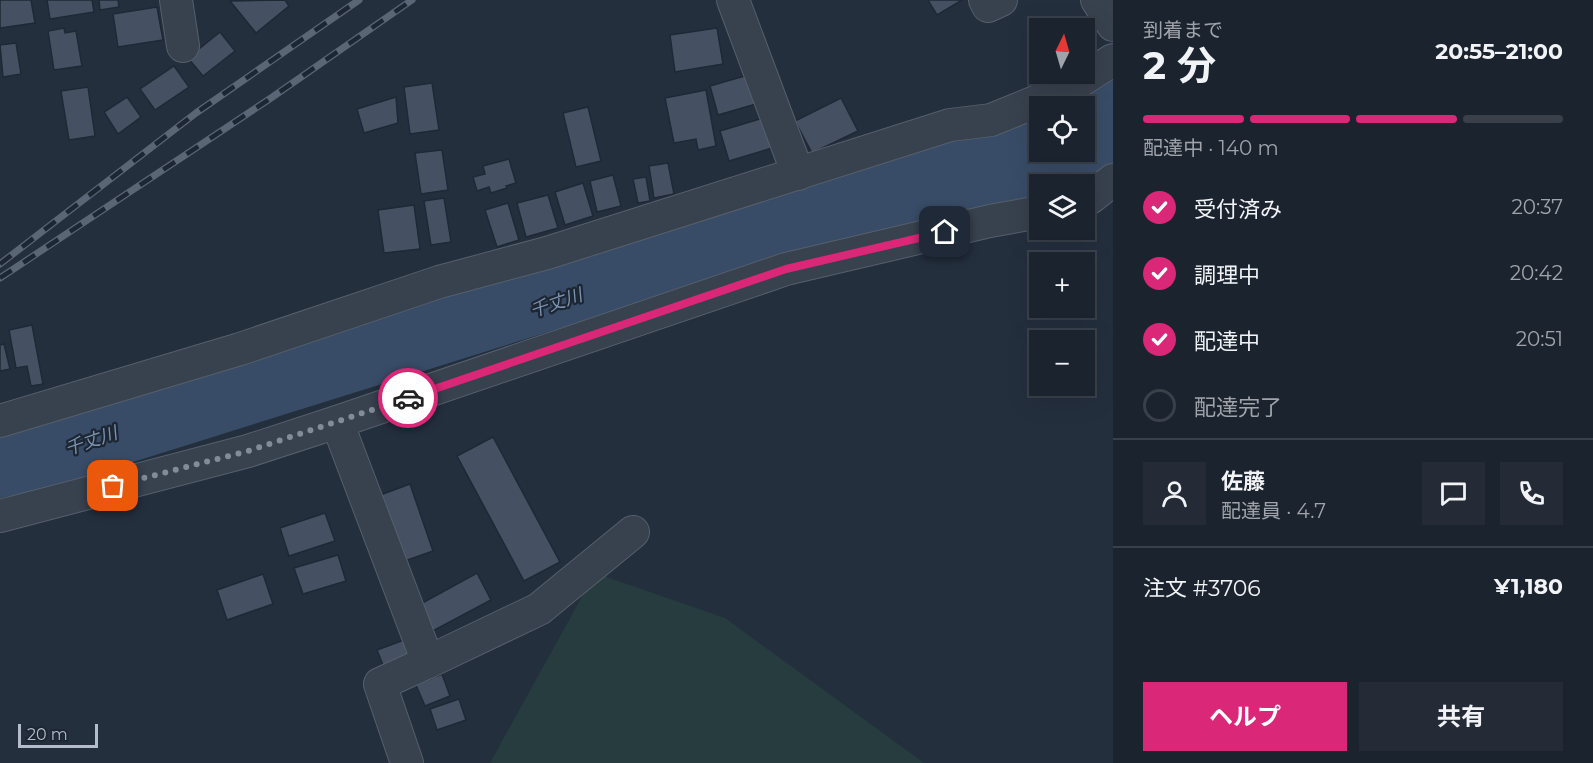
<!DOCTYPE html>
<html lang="ja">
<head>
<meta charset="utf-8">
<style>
  body { margin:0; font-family:Montserrat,"Noto Sans JP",sans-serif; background:#242b36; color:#f1f3f6; height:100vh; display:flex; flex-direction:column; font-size:22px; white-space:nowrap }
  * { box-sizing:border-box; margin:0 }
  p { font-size:20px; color:#a0a4aa }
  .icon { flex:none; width:33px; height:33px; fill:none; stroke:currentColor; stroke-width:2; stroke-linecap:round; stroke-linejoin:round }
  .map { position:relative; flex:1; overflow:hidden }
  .details { display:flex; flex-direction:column; background:#1b232e; width:480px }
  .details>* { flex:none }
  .needle { width:39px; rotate:5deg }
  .buttons { position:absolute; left:1029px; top:18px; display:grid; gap:12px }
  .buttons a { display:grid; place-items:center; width:66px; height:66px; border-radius:0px; background:#1b232e; box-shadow:0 6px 24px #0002,0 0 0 2px #39404a; font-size:30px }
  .scale { position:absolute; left:18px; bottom:15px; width:80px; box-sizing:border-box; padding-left:6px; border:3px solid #b4bcc9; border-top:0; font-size:16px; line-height:21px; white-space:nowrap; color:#b4bcc9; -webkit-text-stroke:4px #1d2633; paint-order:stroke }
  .pin { position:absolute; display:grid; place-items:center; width:51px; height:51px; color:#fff; margin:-26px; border-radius:12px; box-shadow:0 3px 9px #0006 }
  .courier { position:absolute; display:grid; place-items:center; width:60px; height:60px; margin:-30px; border:4px solid #db2777; border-radius:50%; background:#fff; color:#222; box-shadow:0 2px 8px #0007 }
  .head em { font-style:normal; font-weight:700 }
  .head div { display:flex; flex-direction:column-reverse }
  .head { display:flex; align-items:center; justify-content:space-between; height:102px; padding:0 30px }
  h1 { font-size:39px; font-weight:700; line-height:45px }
  .bar { display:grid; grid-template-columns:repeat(4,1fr); gap:9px 6px; align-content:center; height:72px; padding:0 30px }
  .bar i { height:8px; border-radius:4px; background:#39404a }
  .bar .active { background:#db2777 }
  .bar p { grid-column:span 4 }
  .line { display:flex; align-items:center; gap:15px; padding:0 30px; border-top:2px solid #39404a }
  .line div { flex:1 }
  .round { display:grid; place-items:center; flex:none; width:63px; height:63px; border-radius:0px; background:#242b36 }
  ol { padding:0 30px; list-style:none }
  li { display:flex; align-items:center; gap:18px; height:66px }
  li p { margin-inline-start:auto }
  li .icon { padding:6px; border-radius:50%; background:#db2777; color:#fff; stroke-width:4 }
  li:last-child { color:#a0a4aa }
  li i { width:33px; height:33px; border:3px solid #39404a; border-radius:50% }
  .cta { display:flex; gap:12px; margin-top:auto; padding:12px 30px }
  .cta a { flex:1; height:69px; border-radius:0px; background:#db2777; color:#fff; font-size:24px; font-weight:700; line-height:69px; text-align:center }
  .cta a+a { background:#242b36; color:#f1f3f6 }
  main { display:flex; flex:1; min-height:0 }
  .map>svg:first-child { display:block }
</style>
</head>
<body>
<main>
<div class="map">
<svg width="1113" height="763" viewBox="0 0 1113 763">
  <rect width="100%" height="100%" fill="#242f3e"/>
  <polygon fill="#263c3f" points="595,573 725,618 924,763 490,763"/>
  <polygon fill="#394c67" points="1113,74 1113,164 1075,184 1040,184 1039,197 794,255 50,488 0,498 0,432 951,138 998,133 1039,117 1040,152 1084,152 1084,106 1070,106 1077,104"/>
  <g fill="#455162" stroke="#1f2835" stroke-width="1.5">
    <polygon points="0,0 31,0 35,23 0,28"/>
    <polygon points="47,0 92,0 94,12 50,19"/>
    <polygon points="99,0 118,0 119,7 100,10"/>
    <polygon points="285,0 289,6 256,33 230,1"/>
    <polygon points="928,0 962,0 937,15"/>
    <polygon points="157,7 163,40 118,47 113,14"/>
    <polygon points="64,28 65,33 76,31 82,66 54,70 48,31"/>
    <polygon points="717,28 723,64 675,72 670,35"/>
    <polygon points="220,32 235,51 203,76 188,58"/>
    <polygon points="16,43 21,74 3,77 0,45"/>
    <polygon points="174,66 189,87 155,110 140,89"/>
    <polygon points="748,75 756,104 718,115 710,86"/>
    <polygon points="432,83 439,130 410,134 404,87"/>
    <polygon points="88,87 95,136 69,140 61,91"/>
    <polygon points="706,90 716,146 698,150 696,139 674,143 665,98"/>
    <polygon points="127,97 141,117 118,134 104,112"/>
    <polygon points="396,97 398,123 364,133 357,109"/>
    <polygon points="841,98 858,131 812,153 795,121"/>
    <polygon points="588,107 601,161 576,167 563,113"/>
    <polygon points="763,118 772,148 729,161 720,131"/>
    <polygon points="442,150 448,190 421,194 415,153"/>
    <polygon points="509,159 516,183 506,186 507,188 491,193 489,187 477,191 473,177 485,174 483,166"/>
    <polygon points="668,163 674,194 654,198 649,166"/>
    <polygon points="613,175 621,206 597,212 590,181"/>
    <polygon points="646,177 650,201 638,203 633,179"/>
    <polygon points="583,183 593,216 565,225 555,192"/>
    <polygon points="548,195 558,228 526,237 517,203"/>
    <polygon points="444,198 451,242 431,245 424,201"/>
    <polygon points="508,203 519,240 497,247 485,210"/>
    <polygon points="414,205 420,249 384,253 378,210"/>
    <polygon points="32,325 43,384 31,386 27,366 16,368 9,330"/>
    <polygon points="4,344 10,369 0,371 0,345"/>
    <polygon points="493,437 560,562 524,581 457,456"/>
    <polygon points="410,484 433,551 399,563 375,497"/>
    <polygon points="325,513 335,541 289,556 280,528"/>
    <polygon points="338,555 346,581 303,594 294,568"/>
    <polygon points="477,573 491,600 429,633 415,607"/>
    <polygon points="263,574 273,604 227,620 217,590"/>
    <polygon points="404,640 412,661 385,670 377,650"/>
    <polygon points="442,674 450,696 425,706 416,685"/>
    <polygon points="459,699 466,720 437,730 430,709"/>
  </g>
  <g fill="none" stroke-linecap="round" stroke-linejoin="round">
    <defs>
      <g id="minor">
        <polyline points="176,0 183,46"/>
        <polyline points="733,0 798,174"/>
        <polyline points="985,0 988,6 1001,0"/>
        <polyline points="1097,0 1113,25"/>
        <polyline points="1084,199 1090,198 1113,180"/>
        <polyline points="0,421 240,349 439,282 547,253 950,125 991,120 1067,89 1113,60"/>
        <polyline points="337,422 428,662 539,609 633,532"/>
        <polyline points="0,516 248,451 337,422 786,269 990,221 1040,212"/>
        <polyline points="407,763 380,684 428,662"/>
      </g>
    </defs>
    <use href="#minor" stroke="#565f6c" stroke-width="34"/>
    <use href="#minor" stroke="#38414e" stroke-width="32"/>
    <defs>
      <g id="rail">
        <polyline points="0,264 196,113 359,0"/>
        <polyline points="0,278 271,98 412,0"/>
      </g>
    </defs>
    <use href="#rail" stroke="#5a6575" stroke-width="7"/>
    <use href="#rail" stroke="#1d2633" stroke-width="4.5" stroke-dasharray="14" stroke-linecap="butt"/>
  </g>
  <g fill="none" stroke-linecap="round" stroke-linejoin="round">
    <polyline stroke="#828b98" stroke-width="6" stroke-dasharray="0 10.8" points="113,486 248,451 408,398"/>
    <polyline stroke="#db2777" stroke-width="8" points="408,398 786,269 945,232"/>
  </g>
  <g text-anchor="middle" stroke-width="4.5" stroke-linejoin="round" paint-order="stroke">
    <g font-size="18" font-style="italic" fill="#7c92b1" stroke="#1d2633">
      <text transform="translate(556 303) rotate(-19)" y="6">千丈川</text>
      <text transform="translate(91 441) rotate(-19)" y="6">千丈川</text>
    </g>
  </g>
</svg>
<div class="buttons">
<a><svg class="needle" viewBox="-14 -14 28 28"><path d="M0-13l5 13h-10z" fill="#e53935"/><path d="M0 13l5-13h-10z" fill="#a0a4aa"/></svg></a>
<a><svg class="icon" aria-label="locate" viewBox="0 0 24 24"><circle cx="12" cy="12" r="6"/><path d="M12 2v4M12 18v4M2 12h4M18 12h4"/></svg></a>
<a><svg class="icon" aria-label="layers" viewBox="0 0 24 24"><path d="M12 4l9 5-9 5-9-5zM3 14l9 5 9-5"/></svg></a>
<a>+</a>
<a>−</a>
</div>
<div class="scale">20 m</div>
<div class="pin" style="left:113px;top:486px;background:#ea580c"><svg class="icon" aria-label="bag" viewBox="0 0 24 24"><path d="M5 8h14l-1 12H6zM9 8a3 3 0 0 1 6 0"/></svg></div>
<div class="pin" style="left:945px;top:232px;background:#1f2937"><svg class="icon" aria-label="home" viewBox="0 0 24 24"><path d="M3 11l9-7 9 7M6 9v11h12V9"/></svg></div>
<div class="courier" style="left:408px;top:398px"><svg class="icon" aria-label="car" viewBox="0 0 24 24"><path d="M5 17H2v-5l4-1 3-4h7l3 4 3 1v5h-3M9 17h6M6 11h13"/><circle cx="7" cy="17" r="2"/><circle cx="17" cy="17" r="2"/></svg></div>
</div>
<section class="details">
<div class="head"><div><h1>2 分</h1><p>到着まで</p></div><em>20:55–21:00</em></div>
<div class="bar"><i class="active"></i><i class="active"></i><i class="active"></i><i></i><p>配達中 · 140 m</p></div>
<ol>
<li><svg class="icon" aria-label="check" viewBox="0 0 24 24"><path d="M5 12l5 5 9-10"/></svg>受付済み<p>20:37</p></li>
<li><svg class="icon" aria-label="check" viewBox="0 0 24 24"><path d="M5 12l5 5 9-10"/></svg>調理中<p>20:42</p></li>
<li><svg class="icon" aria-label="check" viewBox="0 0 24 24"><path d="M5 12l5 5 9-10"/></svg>配達中<p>20:51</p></li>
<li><i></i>配達完了</li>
</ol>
<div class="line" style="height:108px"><a class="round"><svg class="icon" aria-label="person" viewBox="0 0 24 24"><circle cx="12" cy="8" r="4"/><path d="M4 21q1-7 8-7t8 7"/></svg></a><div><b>佐藤</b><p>配達員 · 4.7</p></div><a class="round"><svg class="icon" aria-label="chat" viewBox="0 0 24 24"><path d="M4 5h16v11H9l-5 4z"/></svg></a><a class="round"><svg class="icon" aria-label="phone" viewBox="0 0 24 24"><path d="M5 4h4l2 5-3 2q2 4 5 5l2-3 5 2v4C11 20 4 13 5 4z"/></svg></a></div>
<div class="line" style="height:78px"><div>注文 #3706</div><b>¥1,180</b></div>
<div class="cta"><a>ヘルプ</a><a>共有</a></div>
</section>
</main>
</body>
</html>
